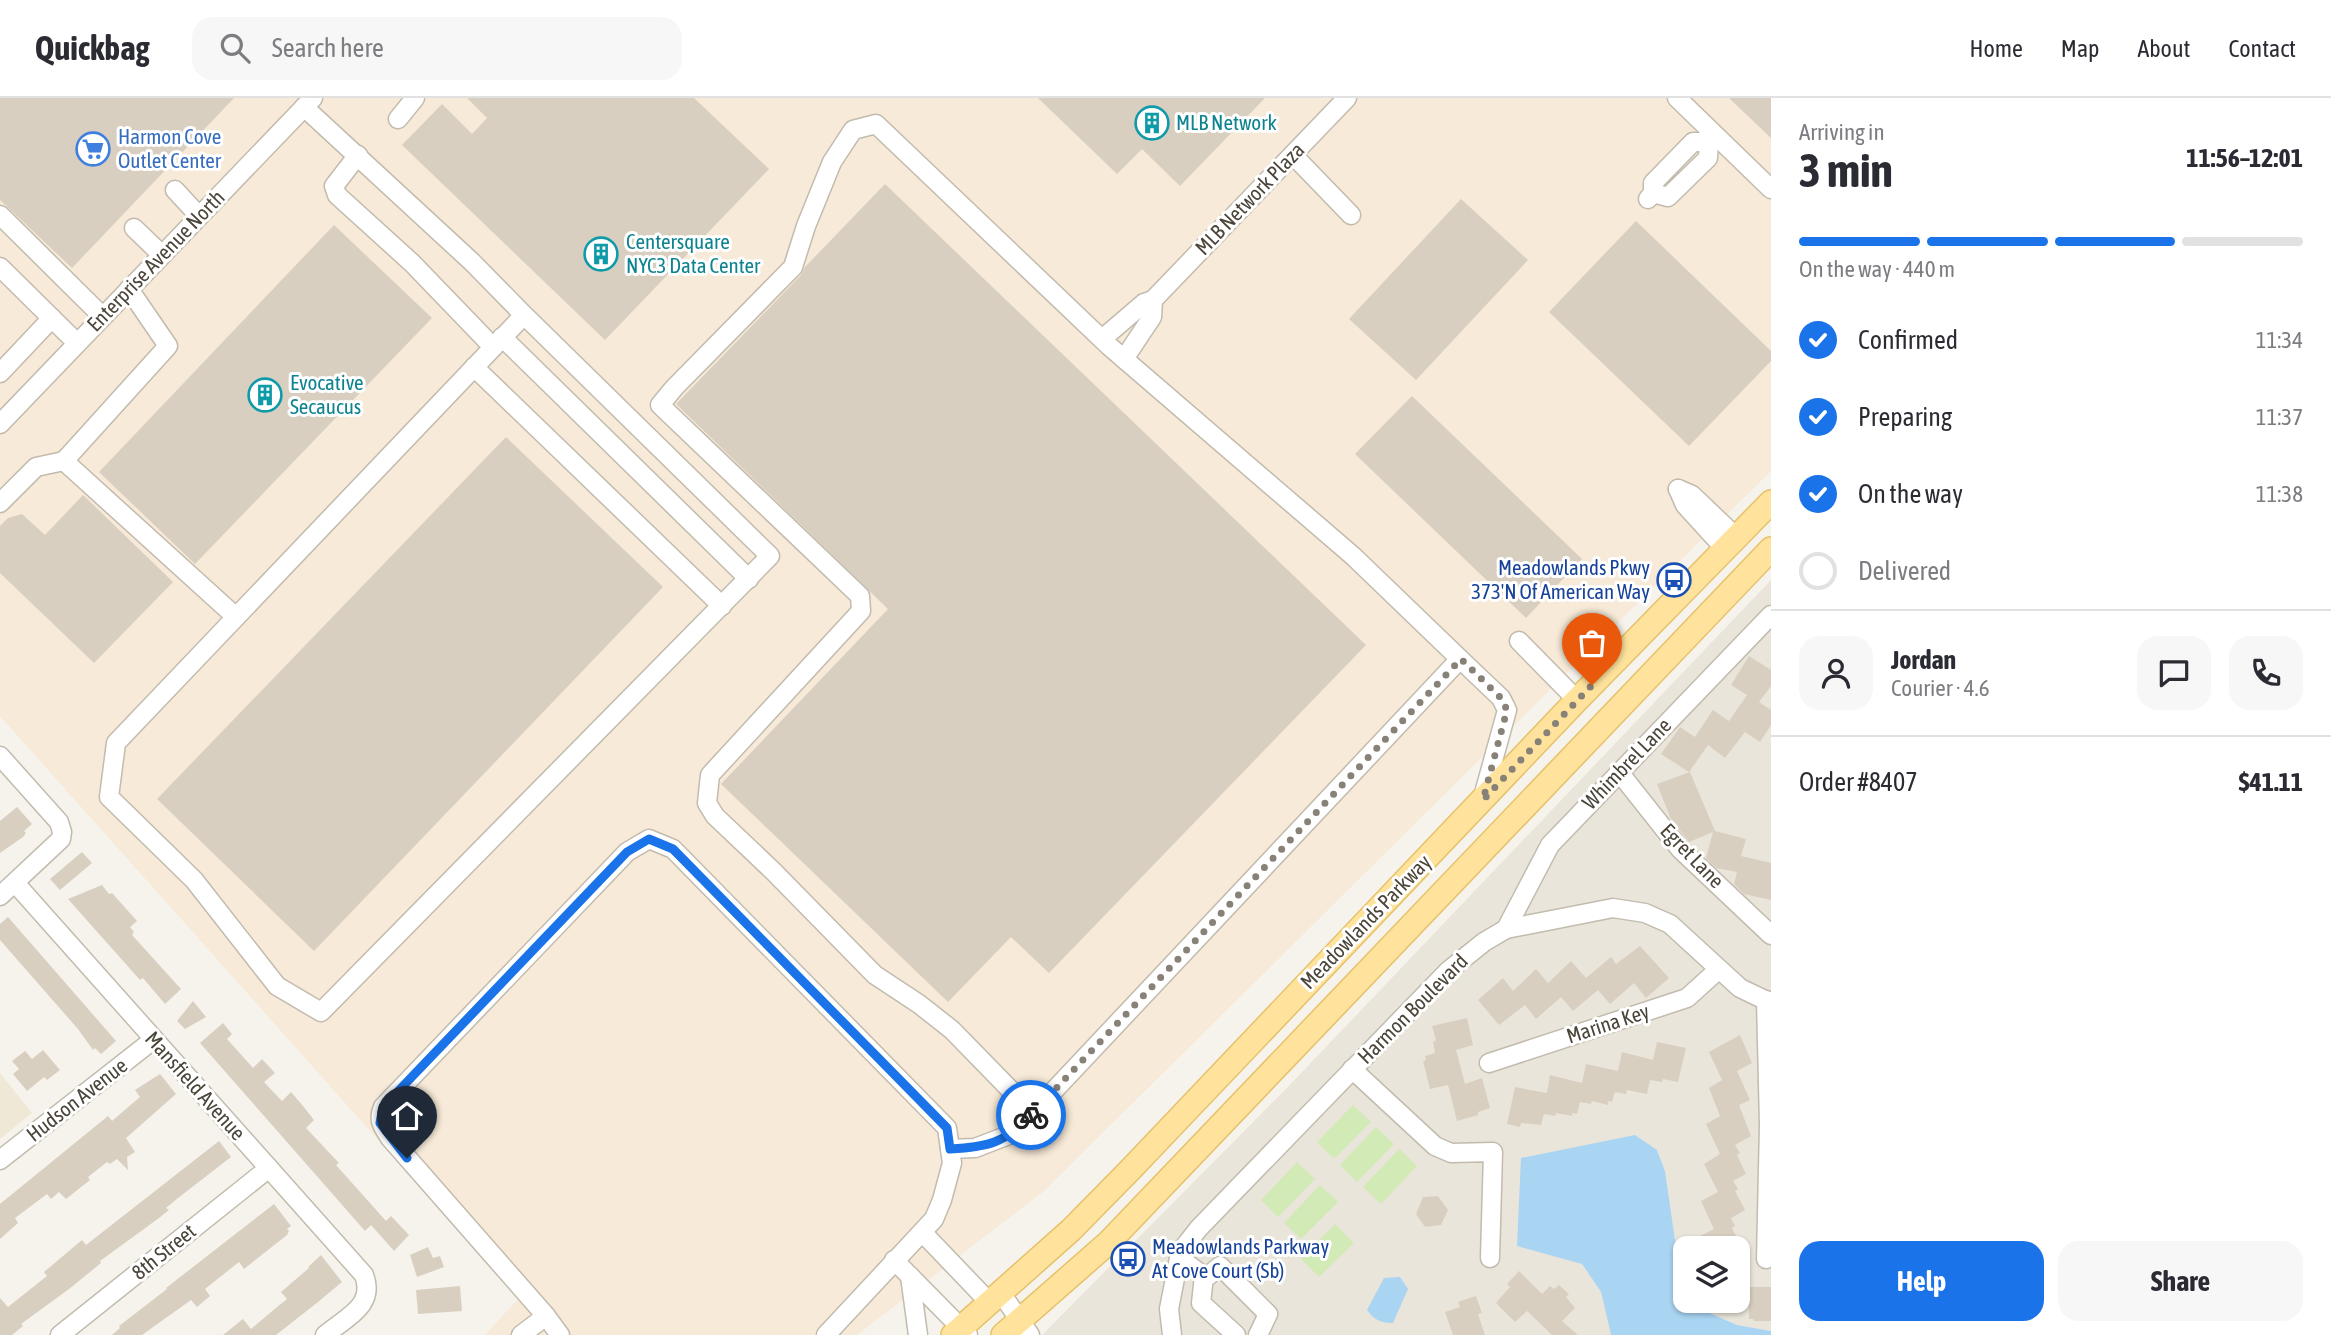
<!DOCTYPE html>
<html lang="en">
<head>
<meta charset="utf-8">
<style>
  body { margin:0; font-family:"Asap Condensed",sans-serif; background:#f7f7f7; color:#2b2b33; height:100vh; display:flex; flex-direction:column; font-size:26px; white-space:nowrap }
  * { box-sizing:border-box; margin:0 }
  p { font-size:23px; color:#7c7c81 }
  .icon { flex:none; width:38px; height:38px; fill:none; stroke:currentColor; stroke-width:2; stroke-linecap:round; stroke-linejoin:round }
  .map { position:relative; flex:1; overflow:hidden }
  .side { display:flex; flex-direction:column; background:#fff; width:560px }
  .side>* { flex:none }
  .fabs { position:absolute; left:1673px; top:1138px; display:grid; gap:14px }
  .fabs a { display:grid; place-items:center; width:77px; height:77px; border-radius:14px; background:#fff; box-shadow:0 2px 5px #0004; font-size:35px }
  .pin { position:absolute; display:grid; place-items:center; width:60px; height:60px; color:#fff; margin:-72px -30px; border-radius:50% 50% 50% 0; rotate:-45deg; box-shadow:0 0 7px #0007 }
  .pin .icon { rotate:45deg }
  .courier { position:absolute; display:grid; place-items:center; width:70px; height:70px; margin:-35px; border:5px solid #1a73e8; border-radius:50%; background:#fff; color:#222; box-shadow:0 2px 9px #0007 }
  .headline em { font-style:normal; font-weight:700 }
  .headline div { display:flex; flex-direction:column-reverse }
  .headline { display:flex; align-items:center; justify-content:space-between; height:119px; padding:0 28px }
  h1 { font-size:46px; font-weight:700; line-height:52px }
  .bar { display:grid; grid-template-columns:repeat(4,1fr); gap:10px 7px; align-content:center; height:84px; padding:0 28px }
  .bar i { height:9px; border-radius:5px; background:#e1e1e2 }
  .bar .selected { background:#1a73e8 }
  .bar p { grid-column:span 4 }
  .line { display:flex; align-items:center; gap:18px; padding:0 28px; border-top:2px solid #e1e1e2 }
  .line div { flex:1 }
  .round { display:grid; place-items:center; flex:none; width:74px; height:74px; border-radius:21px; background:#f7f7f7 }
  ol { padding:0 28px; list-style:none }
  li { display:flex; align-items:center; gap:21px; height:77px }
  li p { margin-inline-start:auto }
  li .icon { padding:7px; border-radius:50%; background:#1a73e8; color:#fff; stroke-width:4 }
  li:last-child { color:#7c7c81 }
  li i { width:38px; height:38px; border:4px solid #e1e1e2; border-radius:50% }
  .action { display:flex; gap:14px; margin-top:auto; padding:14px 28px }
  .action a { flex:1; height:80px; border-radius:21px; background:#1a73e8; color:#fff; font-size:28px; font-weight:700; line-height:80px; text-align:center }
  .action a+a { background:#f7f7f7; color:#2b2b33 }
  header { display:flex; align-items:center; gap:42px; box-sizing:border-box; height:98px; padding:0 35px; background:#fff; border-bottom:2px solid #e1e1e2 }
  header strong { font-size:33px }
  nav { display:flex; gap:38px; margin-inline-start:auto; font-size:24px }
  .search { width:490px; height:63px; background:#f7f7f7; display:flex; align-items:center; gap:18px; box-sizing:border-box; padding:0 24px; border-radius:21px; color:#7c7c81; font-size:26px }
  main { display:flex; flex:1; min-height:0 }
  .map>svg:first-child { display:block }
</style>
</head>
<body>
<header>
<strong>Quickbag</strong>
<div class="search"><svg class="icon" aria-label="search" viewBox="0 0 24 24"><circle cx="10" cy="10" r="6"/><path d="M15 15l6 6"/></svg>Search here</div>
<nav><a>Home</a><a>Map</a><a>About</a><a>Contact</a></nav>
</header>
<main>
<div class="map">
<svg width="1771" height="1237" viewBox="0 0 1771 1237">
  <rect width="100%" height="100%" fill="#f6f3ec"/>
  <polygon fill="#eae5da" points="1771,482 1771,1233 1737,1227 1703,1212 1698,1202 1738,1202 1738,1150 1685,1150 1685,1173 1677,1155 1665,1073 1657,1052 1517,1147 1582,1166 1601,1194 1611,1237 1042,1237 1284,993"/>
  <polygon fill="#f7ead8" points="0,0 1771,0 1771,373 1044,1093 857,1237 485,1237 519,1200 0,618"/>
  <polygon fill="#efe8d6" points="0,975 32,1015 0,1041"/>
  <g fill="#d2eab5">
    <polygon points="1353,1007 1371,1024 1334,1061 1317,1044"/>
    <polygon points="1376,1029 1394,1046 1357,1084 1340,1067"/>
    <polygon points="1399,1051 1417,1068 1381,1106 1363,1089"/>
    <polygon points="1297,1064 1315,1081 1278,1119 1261,1102"/>
    <polygon points="1320,1087 1338,1104 1301,1141 1284,1125"/>
    <polygon points="1335,1126 1354,1145 1319,1179 1301,1161"/>
  </g>
  <g fill="#a9d4f2">
    <polygon points="1635,1037 1657,1052 1665,1073 1677,1155 1685,1173 1685,1202 1698,1202 1703,1212 1737,1227 1771,1233 1771,1237 1611,1237 1601,1194 1582,1166 1517,1148 1521,1060"/>
    <path d="M1400 1179 1408 1191 1393 1225C1381 1225 1374 1222 1367 1212L1384 1180Z"/>
  </g>
  <g fill="#d8cfc1">
    <polygon points="0,0 234,0 72,170 0,102"/>
    <polygon points="467,0 694,0 769,71 605,242 402,47 442,6 472,36 487,20"/>
    <polygon points="1038,0 1265,0 1180,88 1142,51 1117,76"/>
    <polygon points="1729,0 1771,0 1771,40"/>
    <polygon points="885,86 1366,547 1049,875 1011,839 948,904 721,686 888,511 676,306 801,177 805,169"/>
    <polygon points="1461,101 1528,162 1416,282 1349,221"/>
    <polygon points="1636,123 1771,253 1771,263 1689,348 1549,214"/>
    <polygon points="334,127 432,220 195,466 99,374"/>
    <polygon points="1412,298 1582,461 1526,520 1355,356"/>
    <polygon points="506,339 663,489 314,853 157,701"/>
    <polygon points="83,397 173,484 94,565 0,475 0,428 8,420 22,416 45,437"/>
    <polygon points="1749,558 1771,572 1771,588 1759,604 1771,612 1771,627 1760,644 1745,634 1725,660 1708,647 1689,674 1661,656 1680,629 1695,639 1713,612 1729,623 1747,597 1731,587"/>
    <polygon points="1690,674 1715,733 1746,741 1741,758 1771,765 1771,802 1744,796 1734,786 1737,774 1716,770 1706,760 1713,734 1689,744 1671,721 1657,686"/>
    <polygon points="17,709 32,726 24,733 26,735 23,739 0,755 0,723"/>
    <polygon points="82,754 92,765 60,792 50,781"/>
    <polygon points="102,787 109,796 112,795 137,823 130,829 134,834 132,837 181,891 165,906 143,880 140,882 68,801"/>
    <polygon points="8,819 116,943 101,956 95,950 93,952 78,931 0,842 0,826"/>
    <polygon points="1640,848 1669,880 1646,900 1634,885 1610,906 1598,892 1573,913 1561,899 1536,921 1525,907 1499,927 1478,902 1503,880 1513,893 1536,871 1548,885 1571,863 1586,880 1611,859 1616,866"/>
    <polygon points="193,903 206,919 185,931 177,923"/>
    <polygon points="1467,920 1473,947 1456,952 1465,986 1482,980 1490,1010 1478,1014 1478,1017 1457,1023 1448,987 1430,991 1423,963 1426,962 1425,958 1435,955 1433,944 1436,942 1432,928"/>
    <polygon points="223,925 232,936 227,941 253,970 262,961 275,975 264,984 282,1003 291,994 303,1008 314,1022 306,1030 339,1065 336,1067 386,1123 391,1118 409,1137 394,1153 371,1127 365,1133 200,945"/>
    <polygon points="1740,937 1752,965 1737,973 1750,1002 1739,1007 1751,1038 1735,1047 1740,1055 1737,1057 1746,1076 1733,1083 1738,1091 1735,1093 1745,1112 1731,1120 1735,1128 1732,1130 1742,1150 1705,1150 1700,1138 1714,1131 1701,1103 1718,1094 1704,1066 1720,1056 1706,1026 1720,1018 1709,990 1722,982 1709,954"/>
    <polygon points="1657,944 1686,950 1678,984 1663,981 1662,984 1650,982 1647,996 1627,992 1626,996 1615,994 1612,1004 1608,1003 1608,1007 1592,1003 1591,1006 1580,1004 1577,1016 1572,1015 1572,1018 1556,1015 1555,1018 1544,1016 1541,1027 1521,1025 1520,1029 1507,1026 1515,989 1547,995 1550,977 1582,985 1586,966 1618,973 1622,954 1653,962"/>
    <polygon points="43,952 60,972 47,982 44,979 27,993 13,976 19,971 12,963 25,953 32,961"/>
    <polygon points="160,976 176,996 126,1040 135,1054 127,1059 128,1072 117,1061 110,1066 107,1064 88,1079 90,1082 66,1101 59,1094 51,1101 47,1096 15,1120 18,1125 0,1141 0,1106 108,1018 112,1023 140,999 135,992"/>
    <polygon points="219,1043 231,1059 178,1100 166,1110 169,1112 159,1120 100,1163 101,1165 69,1191 21,1226 23,1228 12,1237 0,1237 0,1200 8,1209 47,1178 44,1174 82,1142 86,1147"/>
    <polygon points="1438,1098 1448,1112 1441,1127 1425,1129 1416,1116 1423,1099"/>
    <polygon points="274,1106 291,1128 287,1131 289,1133 287,1137 244,1171 239,1164 205,1191 210,1198 197,1209 191,1202 142,1237 112,1237 120,1230 119,1228 167,1191 166,1190"/>
    <polygon points="428,1149 433,1160 440,1158 444,1169 417,1179 410,1157"/>
    <polygon points="321,1157 342,1184 318,1204 276,1237 223,1237 243,1221 251,1231 277,1209 287,1201 281,1194 309,1170 308,1169"/>
    <polygon points="1519,1173 1542,1196 1550,1188 1554,1191 1559,1187 1569,1196 1566,1199 1575,1210 1562,1223 1578,1237 1552,1237 1527,1213 1515,1224 1496,1205 1510,1189 1507,1186"/>
    <polygon points="460,1188 462,1213 418,1216 416,1192"/>
    <polygon points="1748,1189 1771,1189 1771,1223 1754,1223 1753,1221 1749,1221"/>
    <polygon points="1476,1198 1482,1215 1478,1216 1485,1237 1453,1237 1445,1214 1460,1209 1458,1204"/>
  </g>
  <g fill="none" stroke-linecap="round" stroke-linejoin="round">
    <defs>
      <g id="minor">
        <polyline points="1677,0 1771,91"/>
        <polyline points="304,9 472,164 524,217 116,645 109,699 194,782 277,888 321,914 770,458 524,217"/>
        <polyline points="398,21 415,0"/>
        <polyline points="358,57 334,88 337,97 412,165 493,249"/>
        <polyline points="1293,57 1351,117"/>
        <polyline points="175,92 199,118"/>
        <polyline points="1648,101 1653,95 1653,85 1693,44 1709,44 1708,60 1668,99 1653,95"/>
        <polyline points="0,117 102,218"/>
        <polyline points="134,130 162,157"/>
        <polyline points="0,169 77,245"/>
        <polyline points="129,191 168,248 64,363 236,519"/>
        <polyline points="1153,202 1347,0"/>
        <polyline points="502,239 749,481"/>
        <polyline points="1102,241 1144,205 1153,202 1152,219 1124,261"/>
        <polyline points="474,269 722,508"/>
        <polyline points="0,275 52,220"/>
        <polyline points="0,326 313,0"/>
        <polyline points="1678,391 1685,407 1725,451"/>
        <polyline points="1678,391 1692,397 1736,439"/>
        <polyline points="0,405 36,369 64,363"/>
        <polyline points="1519,543 1577,602"/>
        <polyline points="0,658 59,724 62,734 61,741 0,798"/>
        <polyline points="1619,674 1680,751 1771,837"/>
        <path d="M16 786 364 1177C376 1208 345 1220 325 1237"/>
        <polyline points="1506,831 1550,747 1771,517"/>
        <polyline points="1766,902 1769,1027 1766,1161"/>
        <polyline points="1489,965 1687,900 1718,872"/>
        <polyline points="1352,971 1435,1048 1451,1055 1493,1054 1490,1160"/>
        <polyline points="1033,1015 952,932 919,906 875,877 773,773 715,718 707,705 710,677 861,513 860,498 660,307 674,290 793,169 806,128 832,64 853,32 876,26 1109,248 1353,458 1460,561"/>
        <polyline points="950,1051 975,1050 1014,1035 1460,561 1501,600 1507,612 1483,699"/>
        <polyline points="0,1062 153,942"/>
        <polyline points="922,1134 990,1205"/>
        <polyline points="1179,1160 1204,1178 1208,1178 1220,1168 1268,1216 1258,1237"/>
        <polyline points="894,1162 968,1237"/>
        <polyline points="910,1178 918,1237"/>
        <polyline points="1204,1178 1201,1205 1236,1237"/>
        <polyline points="1001,1195 1030,1237"/>
        <polyline points="546,1218 560,1237"/>
        <polyline points="60,1237 269,1070"/>
        <path d="M521 1237 546 1218 390 1040C383 1029 377 1022 383 1009L627 754 649 741 673 751 947 1030 952 1065 942 1102 934 1121 826 1237"/>
        <polyline points="1172,1237 1169,1211 1179,1160 1181,1153 1199,1130 1448,873 1484,844 1506,831 1613,810 1645,815 1670,826 1740,890 1771,905"/>
      </g>
      <g id="major">
        <polyline points="953,1237 1071,1132 1130,1072 1577,602 1771,404"/>
        <polyline points="1003,1237 1109,1144 1771,451"/>
      </g>
    </defs>
    <use href="#minor" stroke="#c2bbae" stroke-width="21"/>
    <use href="#major" stroke="#e6c16a" stroke-width="26"/>
    <use href="#minor" stroke="#fff" stroke-width="18"/>
    <use href="#major" stroke="#ffe39c" stroke-width="23"/>
  </g>
  <g fill="none" stroke-linecap="round" stroke-linejoin="round">
    <polyline stroke="#878178" stroke-width="7" stroke-dasharray="0 12.6" points="1031,1017 1461,561 1501,600 1507,612 1483,702 1592,587"/>
    <path stroke="#1a73e8" stroke-width="9" d="M407 1060 380 1025 383 1009 627 754 649 741 673 751 947 1030 950 1051C988 1049 1005 1045 1031 1017"/>
  </g>
  <defs>
    <symbol id="building-ring" viewBox="-11 -11 22 22"><circle r="9.5" fill="#fff" stroke="#0f9aa8" stroke-width="1.5"/><path d="M-4-6H4V6H1V3H-1V6H-4ZM-2.5-4.3h1.7v1.8h-1.7ZM.8-4.3h1.7v1.8H.8ZM-2.5-1h1.7V.8h-1.7ZM.8-1h1.7V.8H.8Z" fill="#0f9aa8"/></symbol>
    <symbol id="supermarket-ring" viewBox="-11 -11 22 22"><circle r="9.5" fill="#fff" stroke="#3f7fe0" stroke-width="1.5"/><path d="M-6-5.5h2.5l.6 2H6L4.5 2H-2.5L-4.4-4H-6ZM-1.5 3.2a1.3 1.3 0 1 0 .1 0ZM3 3.2a1.3 1.3 0 1 0 .1 0Z" fill="#3f7fe0"/></symbol>
    <symbol id="bus-ring" viewBox="-11 -11 22 22"><circle r="9.5" fill="#fff" stroke="#1a4fb4" stroke-width="1.5"/><path d="M-5-6H5V4H4V6H2V4H-2V6H-4V4H-5ZM-3.5-4V0h7V-4ZM-3.5 1.2v1.5H-2V1.2ZM2 1.2v1.5H3.5V1.2Z" fill="#1a4fb4"/></symbol>
  </defs>
  <g fill-rule="evenodd">
    <use href="#building-ring" x="1133" y="6" width="38" height="38"/>
    <use href="#supermarket-ring" x="74" y="32" width="38" height="38"/>
    <use href="#building-ring" x="582" y="137" width="38" height="38"/>
    <use href="#building-ring" x="246" y="278" width="38" height="38"/>
    <use href="#bus-ring" x="1655" y="463" width="38" height="38"/>
    <use href="#bus-ring" x="1109" y="1142" width="38" height="38"/>
  </g>
  <g text-anchor="middle" stroke-width="6" stroke-linejoin="round" paint-order="stroke">
    <g font-size="21" fill="#0d838f" stroke="#fff" text-anchor="start">
      <text x="1176" y="32">MLB Network</text>
      <text x="626" y="151">Centersquare<tspan x="626" dy="24">NYC3 Data Center</tspan></text>
      <text x="290" y="292">Evocative<tspan x="290" dy="24">Secaucus</tspan></text>
    </g>
    <g font-size="21" fill="#366cbe" stroke="#fff" text-anchor="start">
      <text x="118" y="46">Harmon Cove<tspan x="118" dy="24">Outlet Center</tspan></text>
    </g>
    <g font-size="21" fill="#4b4439" stroke="#fff">
      <text transform="translate(1250 101) rotate(-46)" y="7">MLB Network Plaza</text>
      <text transform="translate(156 163) rotate(-46)" y="7">Enterprise Avenue North</text>
      <text transform="translate(1627 666) rotate(-46)" y="7">Whimbrel Lane</text>
      <text transform="translate(1692 758) rotate(46)" y="7">Egret Lane</text>
      <text transform="translate(1366 824) rotate(-46)" y="7">Meadowlands Parkway</text>
      <text transform="translate(1413 911) rotate(-45)" y="7">Harmon Boulevard</text>
      <text transform="translate(1608 926) rotate(-18)" y="7">Marina Key</text>
      <text transform="translate(195 988) rotate(48)" y="7">Mansfield Avenue</text>
      <text transform="translate(77 1002) rotate(-38)" y="7">Hudson Avenue</text>
      <text transform="translate(164 1154) rotate(-39)" y="7">8th Street</text>
    </g>
    <g font-size="21" fill="#164399" stroke="#fff" text-anchor="end">
      <text x="1650" y="477">Meadowlands Pkwy<tspan x="1650" dy="24">373'N Of American Way</tspan></text>
      <text x="1152" y="1156" text-anchor="start">Meadowlands Parkway<tspan x="1152" dy="24">At Cove Court (Sb)</tspan></text>
    </g>
  </g>
</svg>
<div class="fabs">
<a><svg class="icon" aria-label="layers" viewBox="0 0 24 24"><path d="M12 4l9 5-9 5-9-5zM3 14l9 5 9-5"/></svg></a>
</div>
<div class="pin" style="left:1592px;top:587px;background:#ea580c"><svg class="icon" aria-label="bag" viewBox="0 0 24 24"><path d="M5 8h14l-1 12H6zM9 8a3 3 0 0 1 6 0"/></svg></div>
<div class="pin" style="left:407px;top:1060px;background:#1f2937"><svg class="icon" aria-label="home" viewBox="0 0 24 24"><path d="M3 11l9-7 9 7M6 9v11h12V9"/></svg></div>
<div class="courier" style="left:1031px;top:1017px"><svg class="icon" aria-label="bike" viewBox="0 0 24 24"><circle cx="6" cy="16" r="4"/><circle cx="18" cy="16" r="4"/><path d="M6 16l4-8h5l3 8M10 8l3 8H6M13 5h3"/></svg></div>
</div>
<section class="side">
<div class="headline"><div><h1>3 min</h1><p>Arriving in</p></div><em>11:56–12:01</em></div>
<div class="bar"><i class="selected"></i><i class="selected"></i><i class="selected"></i><i></i><p>On the way · 440 m</p></div>
<ol>
<li><svg class="icon" aria-label="check" viewBox="0 0 24 24"><path d="M5 12l5 5 9-10"/></svg>Confirmed<p>11:34</p></li>
<li><svg class="icon" aria-label="check" viewBox="0 0 24 24"><path d="M5 12l5 5 9-10"/></svg>Preparing<p>11:37</p></li>
<li><svg class="icon" aria-label="check" viewBox="0 0 24 24"><path d="M5 12l5 5 9-10"/></svg>On the way<p>11:38</p></li>
<li><i></i>Delivered</li>
</ol>
<div class="line" style="height:126px"><a class="round"><svg class="icon" aria-label="person" viewBox="0 0 24 24"><circle cx="12" cy="8" r="4"/><path d="M4 21q1-7 8-7t8 7"/></svg></a><div><b>Jordan</b><p>Courier · 4.6</p></div><a class="round"><svg class="icon" aria-label="chat" viewBox="0 0 24 24"><path d="M4 5h16v11H9l-5 4z"/></svg></a><a class="round"><svg class="icon" aria-label="phone" viewBox="0 0 24 24"><path d="M5 4h4l2 5-3 2q2 4 5 5l2-3 5 2v4C11 20 4 13 5 4z"/></svg></a></div>
<div class="line" style="height:91px"><div>Order #8407</div><b>$41.11</b></div>
<div class="action"><a>Help</a><a>Share</a></div>
</section>
</main>
</body>
</html>
